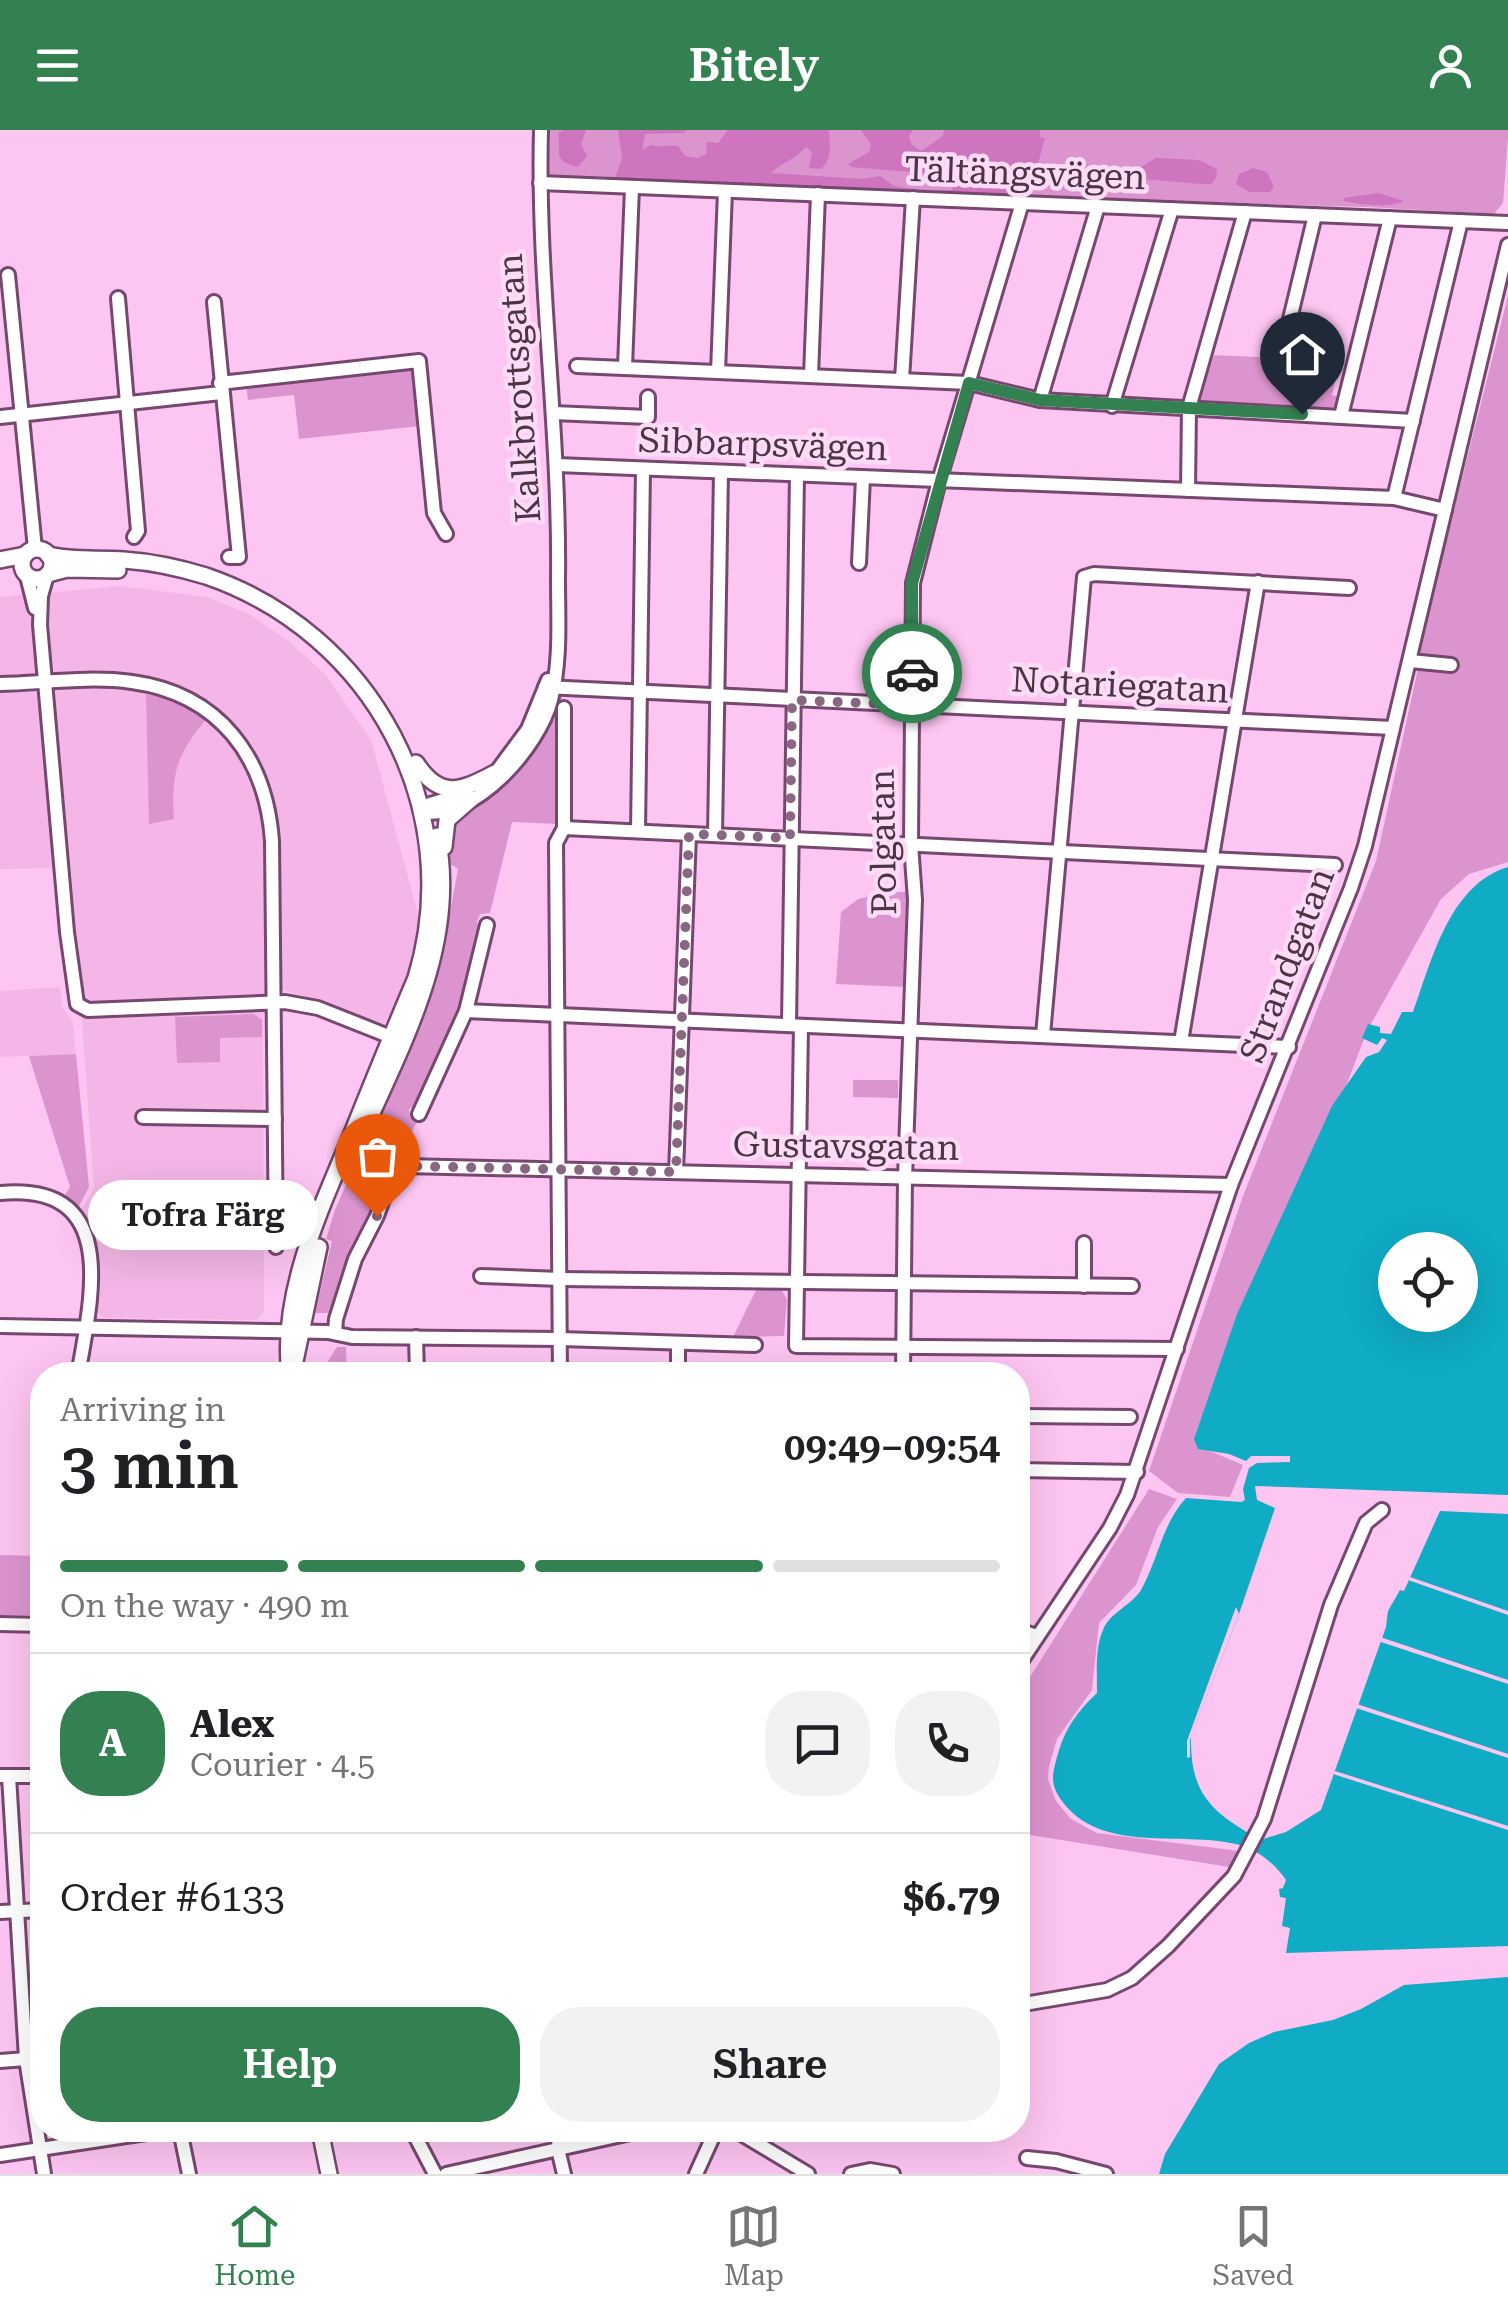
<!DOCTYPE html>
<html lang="en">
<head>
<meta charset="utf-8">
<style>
  body { margin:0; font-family:"Roboto Serif",serif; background:#f2f2f2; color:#202124; height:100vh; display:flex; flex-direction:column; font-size:38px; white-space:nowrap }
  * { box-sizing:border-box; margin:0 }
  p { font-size:32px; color:#757577 }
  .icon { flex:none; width:55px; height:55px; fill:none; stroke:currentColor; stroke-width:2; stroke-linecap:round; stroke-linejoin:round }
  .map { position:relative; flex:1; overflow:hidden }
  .drawer { position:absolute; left:30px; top:1232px; width:1000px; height:780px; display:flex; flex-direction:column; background:#fff; border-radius:40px; box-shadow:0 10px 40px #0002 }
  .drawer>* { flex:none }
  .fabs { position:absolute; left:1378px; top:1102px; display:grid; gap:20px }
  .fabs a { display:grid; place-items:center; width:100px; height:100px; border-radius:50%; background:#fff; box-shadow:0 10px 40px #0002; font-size:50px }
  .pin { position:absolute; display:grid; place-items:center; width:85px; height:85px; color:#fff; margin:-102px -42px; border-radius:50% 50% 50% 0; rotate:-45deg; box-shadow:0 0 10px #0007 }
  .pin .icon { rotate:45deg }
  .courier { position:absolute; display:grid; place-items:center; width:100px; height:100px; margin:-50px; border:8px solid #338151; border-radius:50%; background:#fff; color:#222; box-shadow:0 2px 12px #0007 }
  .bubble { position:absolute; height:70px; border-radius:35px; background:#fff; box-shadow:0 10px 40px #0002; font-size:32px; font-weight:600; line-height:70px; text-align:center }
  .summary em { font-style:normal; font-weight:600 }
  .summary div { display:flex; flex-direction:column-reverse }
  .summary { display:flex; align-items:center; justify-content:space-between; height:170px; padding:0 30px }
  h1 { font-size:65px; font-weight:600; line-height:75px }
  .bar { display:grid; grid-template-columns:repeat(4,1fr); gap:15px 10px; align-content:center; height:120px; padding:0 30px }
  .bar i { height:12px; border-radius:8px; background:#e0e0e0 }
  .bar .selected { background:#338151 }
  .bar p { grid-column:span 4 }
  .line { display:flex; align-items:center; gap:25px; padding:0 30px; border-top:2px solid #e0e0e0 }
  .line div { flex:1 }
  .round { display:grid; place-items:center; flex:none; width:105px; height:105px; border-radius:40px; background:#f2f2f2 }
  .primary-button { display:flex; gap:20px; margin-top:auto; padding:20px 30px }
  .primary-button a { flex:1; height:115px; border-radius:40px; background:#338151; color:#fff; font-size:40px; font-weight:600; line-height:115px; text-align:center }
  .primary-button a+a { background:#f2f2f2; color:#202124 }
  header { display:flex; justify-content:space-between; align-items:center; height:130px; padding:0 30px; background:#338151; color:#fff; font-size:45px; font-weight:600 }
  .dock { display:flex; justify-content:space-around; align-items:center; height:140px; border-top:2px solid #e0e0e0; background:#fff; font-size:28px; color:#757577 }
  .dock a { display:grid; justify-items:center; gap:5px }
  .dock .selected { color:#338151 }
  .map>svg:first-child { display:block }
</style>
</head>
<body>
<header><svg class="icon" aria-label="menu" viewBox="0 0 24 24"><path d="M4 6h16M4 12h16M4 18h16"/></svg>Bitely<svg class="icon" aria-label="person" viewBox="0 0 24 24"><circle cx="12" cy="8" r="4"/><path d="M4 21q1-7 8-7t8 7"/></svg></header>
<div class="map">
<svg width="1508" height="2044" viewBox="0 0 1508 2044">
  <rect width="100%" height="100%" fill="#fdc5f2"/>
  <g fill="#f4b6e7">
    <polygon points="120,456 207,467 249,484 287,510 325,544 371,610 424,806 396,887 383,894 283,860 263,885 264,1181 257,1190 104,1188 95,1181 97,1110 82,1079 94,1058 71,738 0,739 0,467"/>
    <polygon points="60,857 62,877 73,892 76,924 0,927 0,861"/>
  </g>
  <g fill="#dc94cf">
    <polygon points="550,0 1508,0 1508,8 1503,73 1494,84 1367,77 891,65 549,51"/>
    <polygon points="1508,166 1508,732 1469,744 1441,769 1367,901 1208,1320 1243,1335 1230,1367 1178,1363 1149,1341 1243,1066 1376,731 1417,543 1417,527"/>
    <polygon points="1210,225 1340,230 1332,265 1339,267 1332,281 1203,275 1197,268"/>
    <polygon points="414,236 420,296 299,309 294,265 248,270 246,254"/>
    <path d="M146 564 183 573 206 589C177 625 171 642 174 689L149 694Z"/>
    <path d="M562 565 560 694 512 692 490 783 480 784 477 792 480 803 461 886 422 971 409 979 410 987 417 992C381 1053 354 1117 332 1183H315L332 1111 326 1109 335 1080 430 859 444 815 458 739 450 734 446 707 450 692Z"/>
    <polygon points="890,762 907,762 905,857 836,854 841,782 858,769"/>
    <polygon points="254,884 262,890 262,907 220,908 220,932 177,933 175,887"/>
    <polygon points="76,924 89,1057 79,1076 65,1065 70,1057 29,926"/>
    <polygon points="853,950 898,950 898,968 853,967"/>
    <polygon points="781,1159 787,1169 784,1206 733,1207 756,1160"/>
    <polygon points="337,1217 346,1217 347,1245 319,1245"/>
    <polygon points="1149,1359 1177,1369 1158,1397 1136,1455 1099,1493 1092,1560 1057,1609 1049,1636 1048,1649 1056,1671 1071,1689 1097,1703 1239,1721 1229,1737 1018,1703 1018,1566"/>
    <polygon points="0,1425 42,1426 42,1486 0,1485"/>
  </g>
  <g fill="#cf75c0">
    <path d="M564 0H586L581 14 587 26 578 37C551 30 562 24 558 3Z"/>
    <path d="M618 0H687L683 3 645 4 642 20 651 15C661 18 668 14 678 16L685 26 698 28 706 24 707 12 718 13 728 0H829C830 13 832 30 821 39L809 38 812 22 806 17C796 29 782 32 771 43L862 49 880 46 894 56 928 61 952 60 955 52 946 45 851 37 848 34 869 22 871 15 861 0H913L909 7 912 15 921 21 943 6 944 0H1040V7L1045 8C1038 31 1036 57 1013 66L580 49 583 46 615 48 622 28Z"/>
    <polygon points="1156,28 1199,30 1217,39 1216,48 1211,54 1201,54 1142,49 1141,37"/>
    <polygon points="1253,38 1267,42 1274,57 1270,62 1250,62 1236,54 1239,44"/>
    <path d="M1378 63 1404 71C1389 78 1360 75 1344 71L1343 68Z"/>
  </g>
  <g fill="#10abc5" fill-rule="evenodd">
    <path d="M1508 737V1365L1255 1356 1257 1370 1275 1378 1238 1487 1191 1607C1190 1665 1212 1682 1260 1710L1286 1702 1321 1680 1386 1497 1388 1481 1400 1460 1404 1461 1440 1381 1508 1384V1816L1286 1823 1290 1798 1282 1796 1286 1768 1280 1767 1279 1759 1283 1758 1286 1750C1274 1733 1257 1719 1236 1714 1181 1701 1100 1724 1062 1671 1053 1659 1051 1649 1055 1635 1063 1602 1073 1586 1097 1563 1097 1542 1095 1518 1103 1500 1110 1482 1131 1476 1141 1460 1158 1430 1162 1394 1186 1368L1241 1372 1245 1370 1243 1359 1249 1338 1257 1333 1290 1332V1326H1251L1246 1331 1229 1324 1198 1319 1194 1309 1237 1184 1332 976 1366 927 1379 922 1387 910 1382 908 1377 915 1362 908 1368 894 1380 897V903L1391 904 1402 882H1413C1432 830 1449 755 1508 737ZM1395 1120H1460V1185H1395Z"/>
    <polygon points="1508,1847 1508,2044 1159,2044 1165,2024 1219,1934 1249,1913 1274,1902 1333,1890 1361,1879 1404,1855"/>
  </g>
  <g fill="#fdc5f2">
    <polygon points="1410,1447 1508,1481 1508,1485 1408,1450"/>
    <polygon points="1236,1477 1239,1484 1190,1610 1190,1627 1187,1628 1187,1611"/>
    <polygon points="1380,1507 1508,1550 1508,1554 1378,1511"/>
    <polygon points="1357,1574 1508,1624 1508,1628 1356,1578"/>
    <polygon points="1335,1641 1508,1696 1508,1700 1333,1644"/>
  </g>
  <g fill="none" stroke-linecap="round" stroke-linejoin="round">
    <defs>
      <g id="minor">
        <polyline points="540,53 1508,93"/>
        <polyline points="8,145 35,419"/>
        <polyline points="118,168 138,401 134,407"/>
        <polyline points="214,172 239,427 229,427"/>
        <polyline points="1284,214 1315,85"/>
        <polyline points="577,236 969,253 1040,270 1413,291"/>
        <polyline points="625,237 632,57"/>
        <polyline points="718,242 725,61"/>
        <polyline points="811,246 818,64"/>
        <polyline points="902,250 913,68"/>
        <polyline points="220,253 419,231 434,383 446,404"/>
        <polyline points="1040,270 1098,76"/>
        <polyline points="1112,276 1172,79"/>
        <polyline points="553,283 648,287 648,267"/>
        <polyline points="1341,286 1390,88"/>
        <polyline points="0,287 221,263"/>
        <polyline points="557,335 1394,368 1445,380"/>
        <polyline points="1188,360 1189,278 1245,82"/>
        <polyline points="1394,368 1461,91"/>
        <polyline points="859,433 863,348"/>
        <polyline points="47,445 41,466 40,495 67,802 77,874 88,880 285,872 318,878 391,907"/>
        <polyline points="27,446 35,478"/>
        <polyline points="1410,531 1451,535"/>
        <path d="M0 554C43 553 89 546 132 552 219 564 266 627 272 711L276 1117"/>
        <polyline points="545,557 1392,598"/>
        <polyline points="497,641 528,599 548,550"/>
        <path d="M422 682C475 691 539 617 551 570 561 531 558 489 558 449 560 299 537 150 541 0"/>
        <polyline points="422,682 430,674 460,665"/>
        <polyline points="564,698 1335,735"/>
        <polyline points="638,701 643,339"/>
        <polyline points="715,705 721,342"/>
        <polyline points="466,881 1289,917"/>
        <polyline points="789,895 797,345"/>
        <polyline points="801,896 796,1216 1177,1219"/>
        <polyline points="1043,905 1084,447 1094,444 1349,458"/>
        <polyline points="1181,912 1258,452"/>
        <polyline points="419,984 466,881 487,795"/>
        <polyline points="143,987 275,989"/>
        <polyline points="676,1042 689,704"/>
        <path d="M0 1063C120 1052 92 1166 78 1245"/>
        <polyline points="1084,1113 1084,1156"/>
        <polyline points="481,1146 561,1149"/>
        <polyline points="561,1149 1132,1156"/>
        <polyline points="0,1196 328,1202 352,1207 560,1209 755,1215"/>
        <polyline points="335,1203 336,1189 355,1129 377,1086 392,1044 405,1036 1231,1055"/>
        <polyline points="416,1207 417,1245"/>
        <polyline points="678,1213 678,1245"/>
        <polyline points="560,1245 556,713 564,698 564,578"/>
        <polyline points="903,1245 905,1048 915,770 911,714 913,453 939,351 1022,73"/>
        <polyline points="1018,1286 1130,1287"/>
        <polyline points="1018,1340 1137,1342"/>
        <polyline points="0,1494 42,1495"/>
        <polyline points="1018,1500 1037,1506"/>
        <polyline points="1018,1536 1110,1398 1127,1365 1231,1055 1351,758 1365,716 1508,115"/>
        <polyline points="0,1646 42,1646"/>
        <polyline points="9,1646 26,1929 44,2044"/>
        <polyline points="0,1782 42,1780"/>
        <polyline points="1018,1875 1107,1860 1132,1848 1168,1816 1234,1746 1264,1689 1331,1475 1366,1393 1382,1380"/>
        <polyline points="0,1931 26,1929"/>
        <polyline points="180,2000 189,2044"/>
        <polyline points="412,2000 435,2044"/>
        <polyline points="559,2000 558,2019 564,2044"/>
        <polyline points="735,2000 808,2044"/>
        <polyline points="0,2025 166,2000"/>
        <polyline points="1027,2028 1056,2031 1106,2044"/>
        <polyline points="446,2044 644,2000"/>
        <polyline points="696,2044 716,2000"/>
        <polyline points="851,2044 870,2040 893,2044"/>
      </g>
      <g id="major">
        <circle cx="37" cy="434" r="15"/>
        <path d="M48 425C73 431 99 428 124 430 152 432 180 438 206 446 373 503 467 679 416 848 393 902 371 956 349 1011 319 1083 280 1165 290 1245"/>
        <polyline points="0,430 25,425"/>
        <polyline points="48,444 67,439 118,440"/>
        <path d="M416 633C440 670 461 661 495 643"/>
        <polyline points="444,717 447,690 471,669"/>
        <path d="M357 1016C400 918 459 816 437 706"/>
        <polyline points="275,1095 306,1091 320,1077"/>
        <polyline points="294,1236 319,1117"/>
        <polyline points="320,2000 329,2044"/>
      </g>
    </defs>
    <use href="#minor" stroke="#77486f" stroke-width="18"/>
    <use href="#major" stroke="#77486f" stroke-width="20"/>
    <use href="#minor" stroke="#fff" stroke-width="12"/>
    <use href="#major" stroke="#fff" stroke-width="15"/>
  </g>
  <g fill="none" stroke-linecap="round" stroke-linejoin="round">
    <polyline stroke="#896782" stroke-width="10" stroke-dasharray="0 18" points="377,1086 392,1044 405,1036 676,1042 689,704 790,708 792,570 912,575 912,543"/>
    <polyline stroke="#338151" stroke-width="12" points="912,543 912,453 969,253 1040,270 1302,284"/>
  </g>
  <g text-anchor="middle" stroke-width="9" stroke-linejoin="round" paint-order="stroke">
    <g font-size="35" fill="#4a3445" stroke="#fddbf6">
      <text transform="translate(1025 43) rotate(2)" y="12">Tältängsvägen</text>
      <text transform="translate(519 258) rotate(-94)" y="12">Kalkbrottsgatan</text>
      <text transform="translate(763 314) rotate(2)" y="12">Sibbarpsvägen</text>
      <text transform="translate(1120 555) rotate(3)" y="12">Notariegatan</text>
      <text transform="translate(883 712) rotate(-91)" y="12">Polgatan</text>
      <text transform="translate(1287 835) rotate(-69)" y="12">Strandgatan</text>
      <text transform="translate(846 1016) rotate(1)" y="12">Gustavsgatan</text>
    </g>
  </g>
</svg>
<div class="fabs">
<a><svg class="icon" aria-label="locate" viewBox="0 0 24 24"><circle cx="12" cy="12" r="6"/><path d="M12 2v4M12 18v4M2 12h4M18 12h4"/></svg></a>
</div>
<div class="pin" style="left:377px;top:1086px;background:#ea580c"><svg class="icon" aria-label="bag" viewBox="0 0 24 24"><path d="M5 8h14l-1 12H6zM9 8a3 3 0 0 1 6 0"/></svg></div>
<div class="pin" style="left:1302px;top:284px;background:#1f2937"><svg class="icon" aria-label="home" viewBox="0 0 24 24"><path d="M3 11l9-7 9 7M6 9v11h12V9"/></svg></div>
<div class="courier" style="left:912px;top:543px"><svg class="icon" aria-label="car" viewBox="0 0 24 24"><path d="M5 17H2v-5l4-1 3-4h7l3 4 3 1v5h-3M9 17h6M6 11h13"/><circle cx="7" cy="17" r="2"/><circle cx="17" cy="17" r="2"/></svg></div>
<div class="bubble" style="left:88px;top:1050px;width:230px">Tofra Färg</div>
<section class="drawer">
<div class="summary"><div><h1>3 min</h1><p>Arriving in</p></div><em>09:49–09:54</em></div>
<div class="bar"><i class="selected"></i><i class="selected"></i><i class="selected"></i><i></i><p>On the way · 490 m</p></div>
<div class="line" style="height:180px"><b class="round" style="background:#338151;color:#fff">A</b><div><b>Alex</b><p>Courier · 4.5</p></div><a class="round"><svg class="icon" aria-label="chat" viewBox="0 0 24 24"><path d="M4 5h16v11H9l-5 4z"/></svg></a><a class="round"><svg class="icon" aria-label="phone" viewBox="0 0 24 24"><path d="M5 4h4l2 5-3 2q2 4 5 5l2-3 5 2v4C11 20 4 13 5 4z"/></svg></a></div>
<div class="line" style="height:130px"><div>Order #6133</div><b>$6.79</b></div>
<div class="primary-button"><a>Help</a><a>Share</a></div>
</section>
</div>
<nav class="dock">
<a class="selected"><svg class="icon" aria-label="home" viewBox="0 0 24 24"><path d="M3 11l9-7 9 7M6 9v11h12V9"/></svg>Home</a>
<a><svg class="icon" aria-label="map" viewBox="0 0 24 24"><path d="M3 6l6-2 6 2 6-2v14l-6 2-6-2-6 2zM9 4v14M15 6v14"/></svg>Map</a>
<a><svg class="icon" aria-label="saved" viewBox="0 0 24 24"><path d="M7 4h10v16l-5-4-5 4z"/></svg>Saved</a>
</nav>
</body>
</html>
